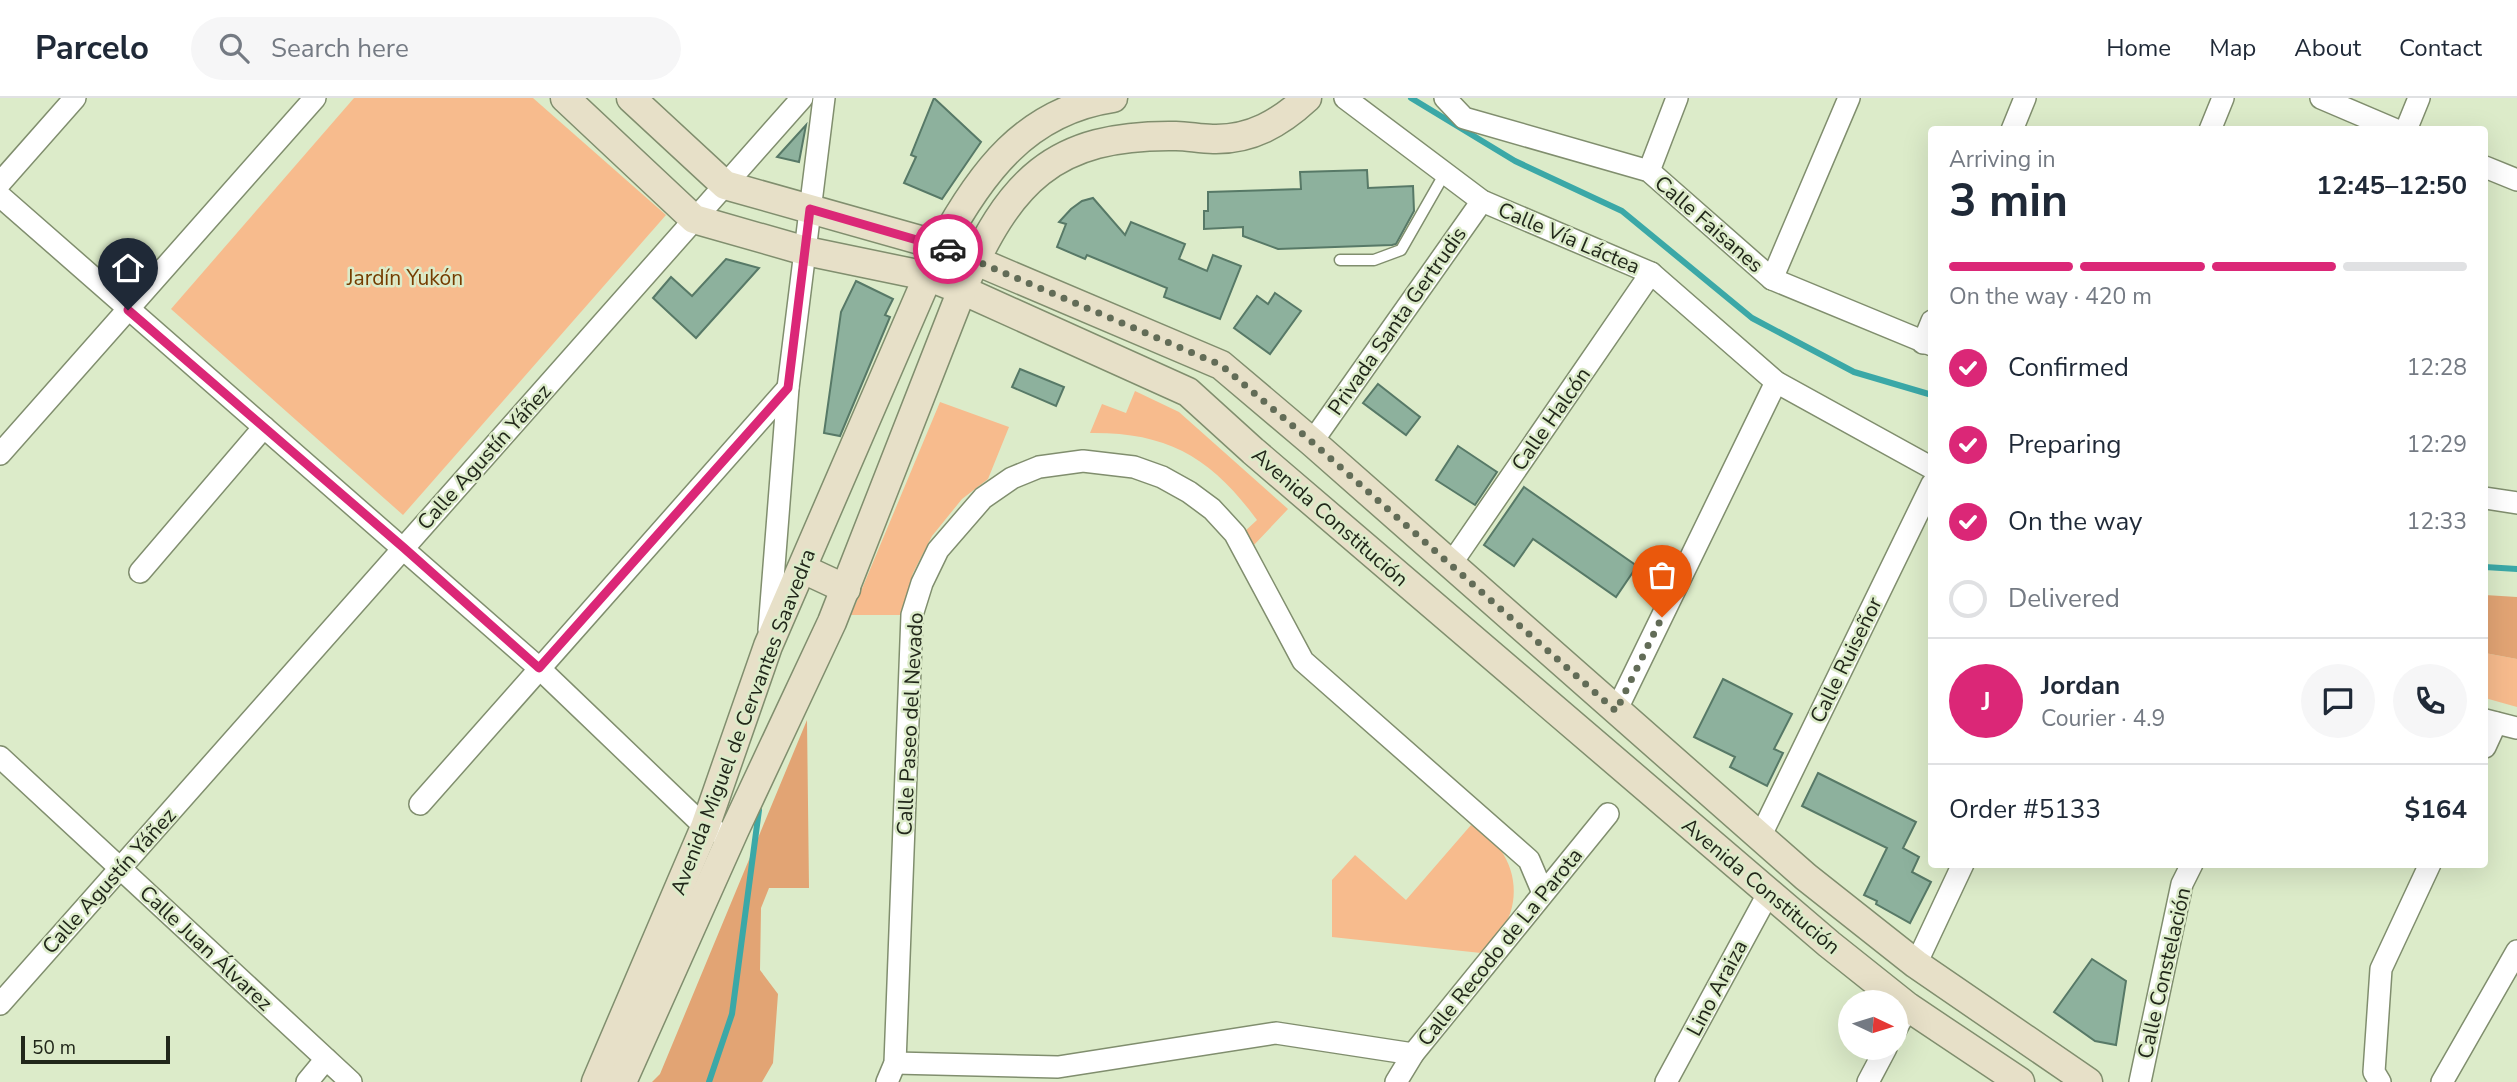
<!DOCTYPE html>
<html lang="en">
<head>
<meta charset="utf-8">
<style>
  body { margin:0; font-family:"Nunito Sans",sans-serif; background:#f6f6f7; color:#1f2937; height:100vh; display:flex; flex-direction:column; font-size:26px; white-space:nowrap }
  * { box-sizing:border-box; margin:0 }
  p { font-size:23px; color:#747a83 }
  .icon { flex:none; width:38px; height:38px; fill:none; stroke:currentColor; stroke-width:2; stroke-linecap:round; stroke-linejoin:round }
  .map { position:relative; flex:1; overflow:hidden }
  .side { position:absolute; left:1928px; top:28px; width:560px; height:742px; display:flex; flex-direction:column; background:#fff; border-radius:7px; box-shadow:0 7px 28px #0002 }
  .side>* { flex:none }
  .needle { width:46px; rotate:94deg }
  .controls { position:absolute; left:1838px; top:892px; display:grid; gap:14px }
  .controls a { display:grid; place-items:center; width:70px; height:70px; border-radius:50%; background:#fff; box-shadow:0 7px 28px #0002; font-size:35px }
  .scale { position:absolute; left:21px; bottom:18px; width:149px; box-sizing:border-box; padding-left:7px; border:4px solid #21271a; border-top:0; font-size:19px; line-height:24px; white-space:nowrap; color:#21271a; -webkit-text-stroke:5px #dcebc9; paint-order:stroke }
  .pin { position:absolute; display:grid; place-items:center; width:60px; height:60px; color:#fff; margin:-72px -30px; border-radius:50% 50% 50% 0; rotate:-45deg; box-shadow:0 0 7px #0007 }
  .pin .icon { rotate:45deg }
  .courier { position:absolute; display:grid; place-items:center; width:70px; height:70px; margin:-35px; border:5px solid #db2777; border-radius:50%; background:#fff; color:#222; box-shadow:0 2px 9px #0007 }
  .head em { font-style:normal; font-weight:700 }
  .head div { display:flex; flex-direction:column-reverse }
  .head { display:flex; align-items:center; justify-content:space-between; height:119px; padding:0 21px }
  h1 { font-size:46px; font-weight:700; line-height:52px }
  .bar { display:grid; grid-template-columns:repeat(4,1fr); gap:10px 7px; align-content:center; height:84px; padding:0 21px }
  .bar i { height:9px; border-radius:5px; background:#e0e1e3 }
  .bar .current { background:#db2777 }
  .bar p { grid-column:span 4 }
  .line { display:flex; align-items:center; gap:18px; padding:0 21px; border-top:2px solid #e0e1e3 }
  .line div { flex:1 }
  .round { display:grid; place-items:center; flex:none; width:74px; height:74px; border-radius:37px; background:#f6f6f7 }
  ol { padding:0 21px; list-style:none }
  li { display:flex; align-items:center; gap:21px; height:77px }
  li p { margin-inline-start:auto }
  li .icon { padding:7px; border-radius:50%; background:#db2777; color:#fff; stroke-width:4 }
  li:last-child { color:#747a83 }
  li i { width:38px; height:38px; border:4px solid #e0e1e3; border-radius:50% }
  header { display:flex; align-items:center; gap:42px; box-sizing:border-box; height:98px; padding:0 35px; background:#fff; border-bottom:2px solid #e0e1e3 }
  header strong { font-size:33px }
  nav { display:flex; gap:38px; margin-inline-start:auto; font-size:24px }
  .search { width:490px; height:63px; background:#f6f6f7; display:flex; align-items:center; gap:18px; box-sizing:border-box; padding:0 24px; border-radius:38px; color:#747a83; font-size:26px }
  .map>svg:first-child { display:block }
</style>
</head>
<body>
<header>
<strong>Parcelo</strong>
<div class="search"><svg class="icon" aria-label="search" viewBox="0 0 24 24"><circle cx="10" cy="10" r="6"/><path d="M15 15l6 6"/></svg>Search here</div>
<nav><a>Home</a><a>Map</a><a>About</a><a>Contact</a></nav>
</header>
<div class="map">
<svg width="2517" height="984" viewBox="0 0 2517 984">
  <rect width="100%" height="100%" fill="#dcebc9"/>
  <g fill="#f7bb8d">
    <polygon points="354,0 533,0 666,117 403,417 171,211"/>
    <path d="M1135 293 1179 314 1288 411 1253 448 1244 434 1257 422C1211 359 1167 334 1090 335L1102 306 1126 315Z"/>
    <polygon points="940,304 1009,329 988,381 962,401 932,438 913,475 903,517 851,517"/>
    <polygon points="2485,555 2517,561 2517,609 2485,600"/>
    <path d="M1471 727C1479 732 1487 737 1493 743 1515 765 1520 799 1506 825 1500 836 1489 845 1481 855L1332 839V782L1355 757 1406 802Z"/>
  </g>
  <g fill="#e2a474">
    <polygon points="2485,497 2517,499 2517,561 2485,555"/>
    <polygon points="807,622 809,790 769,790 761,810 760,872 778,896 773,965 762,984 652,984 660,976"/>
  </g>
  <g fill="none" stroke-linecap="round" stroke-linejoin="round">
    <g stroke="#3ba8a7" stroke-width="6">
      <polyline points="1411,0 1515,63 1622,113 1752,220 1854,274 1932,297"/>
      <polyline points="2485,469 2517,471"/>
      <polyline points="709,984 732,916 759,712"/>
    </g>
  </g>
  <g fill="#8db19d" stroke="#577967" stroke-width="2">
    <polygon points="934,0 981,44 942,101 904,85 916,59 911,57"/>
    <polygon points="806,27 799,64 777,59"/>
    <polygon points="1367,72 1368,90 1413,88 1414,113 1396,146 1392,147 1278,151 1243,138 1243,129 1204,131 1204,113 1208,113 1208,94 1301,91 1300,74"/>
    <polygon points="1093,100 1125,137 1131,124 1185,146 1179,161 1207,173 1213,157 1241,168 1220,221 1164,199 1167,190 1087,157 1085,161 1057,149 1066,126 1059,124 1071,111 1082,103"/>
    <polygon points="726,161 759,170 696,240 653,200 671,179 692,198"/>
    <polygon points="856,183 893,201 885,217 890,219 840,338 824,335 841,214"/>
    <polygon points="1275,195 1301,213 1270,256 1234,230 1257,198 1268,206"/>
    <polygon points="1020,271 1064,289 1056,308 1012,289"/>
    <polygon points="1378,286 1420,319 1406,337 1363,305"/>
    <polygon points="1458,348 1497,374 1475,407 1436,382"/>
    <polygon points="1524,389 1637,468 1616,499 1533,441 1514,468 1484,447"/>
    <polygon points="1723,581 1792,616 1774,651 1783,655 1767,688 1730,669 1735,659 1694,639"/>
    <polygon points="1818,675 1916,724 1903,750 1919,759 1912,774 1931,784 1910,825 1876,806 1877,803 1864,797 1887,750 1802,708"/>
    <polygon points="2092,861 2126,883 2116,947 2095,943 2054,914"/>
  </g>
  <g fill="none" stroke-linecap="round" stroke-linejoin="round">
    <defs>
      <polyline id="lane" points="1340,162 1374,162 1401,152 1445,75"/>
      <g id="street">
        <polyline points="1345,0 1482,103 1651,175 1776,284 1932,370"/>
        <polyline points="1445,0 1464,20 1649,73 1772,181 1932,247"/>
        <polyline points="2321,0 2396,32"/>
        <polyline points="2012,32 2025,0"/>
        <polyline points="2210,32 2223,0"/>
        <polyline points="2406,32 2419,0"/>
        <polyline points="2485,69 2517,82"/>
        <polyline points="1649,73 1677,0"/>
        <polyline points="0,85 75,0"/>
        <polyline points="0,98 539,570 705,729 718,734"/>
        <polyline points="1772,181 1849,0"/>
        <polyline points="1923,245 1932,223"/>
        <polyline points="1312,344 1482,103"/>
        <polyline points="0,356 315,0"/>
        <polyline points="2485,400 2517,405"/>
        <polyline points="1451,466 1651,175"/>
        <polyline points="140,474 264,329"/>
        <polyline points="769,532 788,290 824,0"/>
        <polyline points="1616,613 1776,284"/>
        <polyline points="2485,622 2517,630"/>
        <polyline points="2485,649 2496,625"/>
        <polyline points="0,659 351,984"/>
        <polyline points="420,706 788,290"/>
        <polyline points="1760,739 1932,386"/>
        <polyline points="1916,866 1963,766"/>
        <polyline points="0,906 802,0"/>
        <polyline points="1895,933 1908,909"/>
        <polyline points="895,965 1058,969 1276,935 1413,956"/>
        <polyline points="307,984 326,961"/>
        <polyline points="887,984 895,965 912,517 922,485 938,452 983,400 1012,380 1039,369 1083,363 1134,369 1162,379 1189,394 1212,411 1235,436 1303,563 1529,762 1543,795"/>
        <polyline points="1396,984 1413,956 1608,716"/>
        <polyline points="1666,984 1768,796"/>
        <polyline points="1868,984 1886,950"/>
        <polyline points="2140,984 2182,786 2192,766"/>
        <polyline points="2380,984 2374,974 2381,871 2430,766"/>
        <polyline points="2442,984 2517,853"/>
      </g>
      <g id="secondary">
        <polyline points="565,0 694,121 806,153 927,178 962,192 1188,294 1253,353 1829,846 1908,909 2020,984"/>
        <polyline points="631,0 725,87 941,148 1221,267 1312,344 1806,779 1916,866 2088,984"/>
        <polyline points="803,471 846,491"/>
        <path d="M596 984 705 729 768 548 941 148C980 76 1025 13 1113 0"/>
        <path d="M622 984 735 731 832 524 962 192C1009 84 1052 36 1176 38 1188 38 1200 41 1213 41 1251 42 1280 25 1307 0"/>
      </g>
    </defs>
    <use href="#lane" stroke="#808e6e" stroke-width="13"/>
    <use href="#street" stroke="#808e6e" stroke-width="24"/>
    <use href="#secondary" stroke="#808e6e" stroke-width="31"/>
    <use href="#lane" stroke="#fff" stroke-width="10"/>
    <use href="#street" stroke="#fff" stroke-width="21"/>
    <use href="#secondary" stroke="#e7e0c8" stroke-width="28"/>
  </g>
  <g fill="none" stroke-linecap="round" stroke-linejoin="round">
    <polyline stroke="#626c57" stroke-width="7" stroke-dasharray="0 12.6" points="948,151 1221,267 1312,344 1616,613 1662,519"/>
    <polyline stroke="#db2777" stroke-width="9" points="128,212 404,450 539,570 788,290 810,111 948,151"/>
  </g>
  <g text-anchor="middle" stroke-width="5" stroke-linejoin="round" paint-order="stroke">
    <g font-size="21" fill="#21271a" stroke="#dcebc9">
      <text transform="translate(1709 126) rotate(41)" y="7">Calle Faisanes</text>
      <text transform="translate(1569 140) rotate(23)" y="7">Calle Vía Láctea</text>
      <text transform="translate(1397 223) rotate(-55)" y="7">Privada Santa Gertrudis</text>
      <text transform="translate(1551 321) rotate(-55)" y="7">Calle Halcón</text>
      <text transform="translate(484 359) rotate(-48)" y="7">Calle Agustín Yáñez</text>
      <text transform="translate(1330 419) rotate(41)" y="7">Avenida Constitución</text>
      <text transform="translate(1846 562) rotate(-64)" y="7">Calle Ruiseñor</text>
      <text transform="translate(743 624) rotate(-69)" y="7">Avenida Miguel de Cervantes Saavedra</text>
      <text transform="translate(910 626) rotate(-87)" y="7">Calle Paseo del Nevado</text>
      <text transform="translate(109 783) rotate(-48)" y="7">Calle Agustín Yáñez</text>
      <text transform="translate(1761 788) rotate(40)" y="7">Avenida Constitución</text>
      <text transform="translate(1500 849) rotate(-51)" y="7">Calle Recodo de La Parota</text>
      <text transform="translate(206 850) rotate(43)" y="7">Calle Juan Álvarez</text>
      <text transform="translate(2164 875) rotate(-77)" y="7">Calle Constelación</text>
      <text transform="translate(1717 890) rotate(-62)" y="7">Lino Araiza</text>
    </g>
    <g font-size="21" fill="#753c00" stroke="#dcebc9">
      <text x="405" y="187">Jardín Yukón</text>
    </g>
  </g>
</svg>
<div class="controls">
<a><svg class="needle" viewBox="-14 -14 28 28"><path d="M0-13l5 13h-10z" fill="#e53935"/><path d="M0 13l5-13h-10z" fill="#747a83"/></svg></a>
</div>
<div class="scale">50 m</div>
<div class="pin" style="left:1662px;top:519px;background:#ea580c"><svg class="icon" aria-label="bag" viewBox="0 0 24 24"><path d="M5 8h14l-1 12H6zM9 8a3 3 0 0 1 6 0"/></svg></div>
<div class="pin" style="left:128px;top:212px;background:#1f2937"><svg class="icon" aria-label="home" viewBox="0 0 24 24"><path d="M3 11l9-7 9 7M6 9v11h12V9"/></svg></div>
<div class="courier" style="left:948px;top:151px"><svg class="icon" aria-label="car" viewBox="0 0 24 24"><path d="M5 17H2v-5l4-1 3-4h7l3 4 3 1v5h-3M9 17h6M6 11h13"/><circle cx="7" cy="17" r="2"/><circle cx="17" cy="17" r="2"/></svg></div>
<section class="side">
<div class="head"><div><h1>3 min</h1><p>Arriving in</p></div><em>12:45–12:50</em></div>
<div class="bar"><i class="current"></i><i class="current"></i><i class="current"></i><i></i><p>On the way · 420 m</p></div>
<ol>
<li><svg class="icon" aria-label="check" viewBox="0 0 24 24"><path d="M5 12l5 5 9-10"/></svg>Confirmed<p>12:28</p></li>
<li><svg class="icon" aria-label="check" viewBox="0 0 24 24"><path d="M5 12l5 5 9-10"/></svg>Preparing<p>12:29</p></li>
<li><svg class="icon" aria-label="check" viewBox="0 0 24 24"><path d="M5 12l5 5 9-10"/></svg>On the way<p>12:33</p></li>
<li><i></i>Delivered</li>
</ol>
<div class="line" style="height:126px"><b class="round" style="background:#db2777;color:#fff">J</b><div><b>Jordan</b><p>Courier · 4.9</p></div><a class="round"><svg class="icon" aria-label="chat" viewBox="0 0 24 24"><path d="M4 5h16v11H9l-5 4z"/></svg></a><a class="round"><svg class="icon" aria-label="phone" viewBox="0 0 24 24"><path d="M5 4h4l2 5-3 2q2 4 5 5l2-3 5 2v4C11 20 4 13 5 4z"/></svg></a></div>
<div class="line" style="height:91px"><div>Order #5133</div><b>$164</b></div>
</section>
</div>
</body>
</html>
